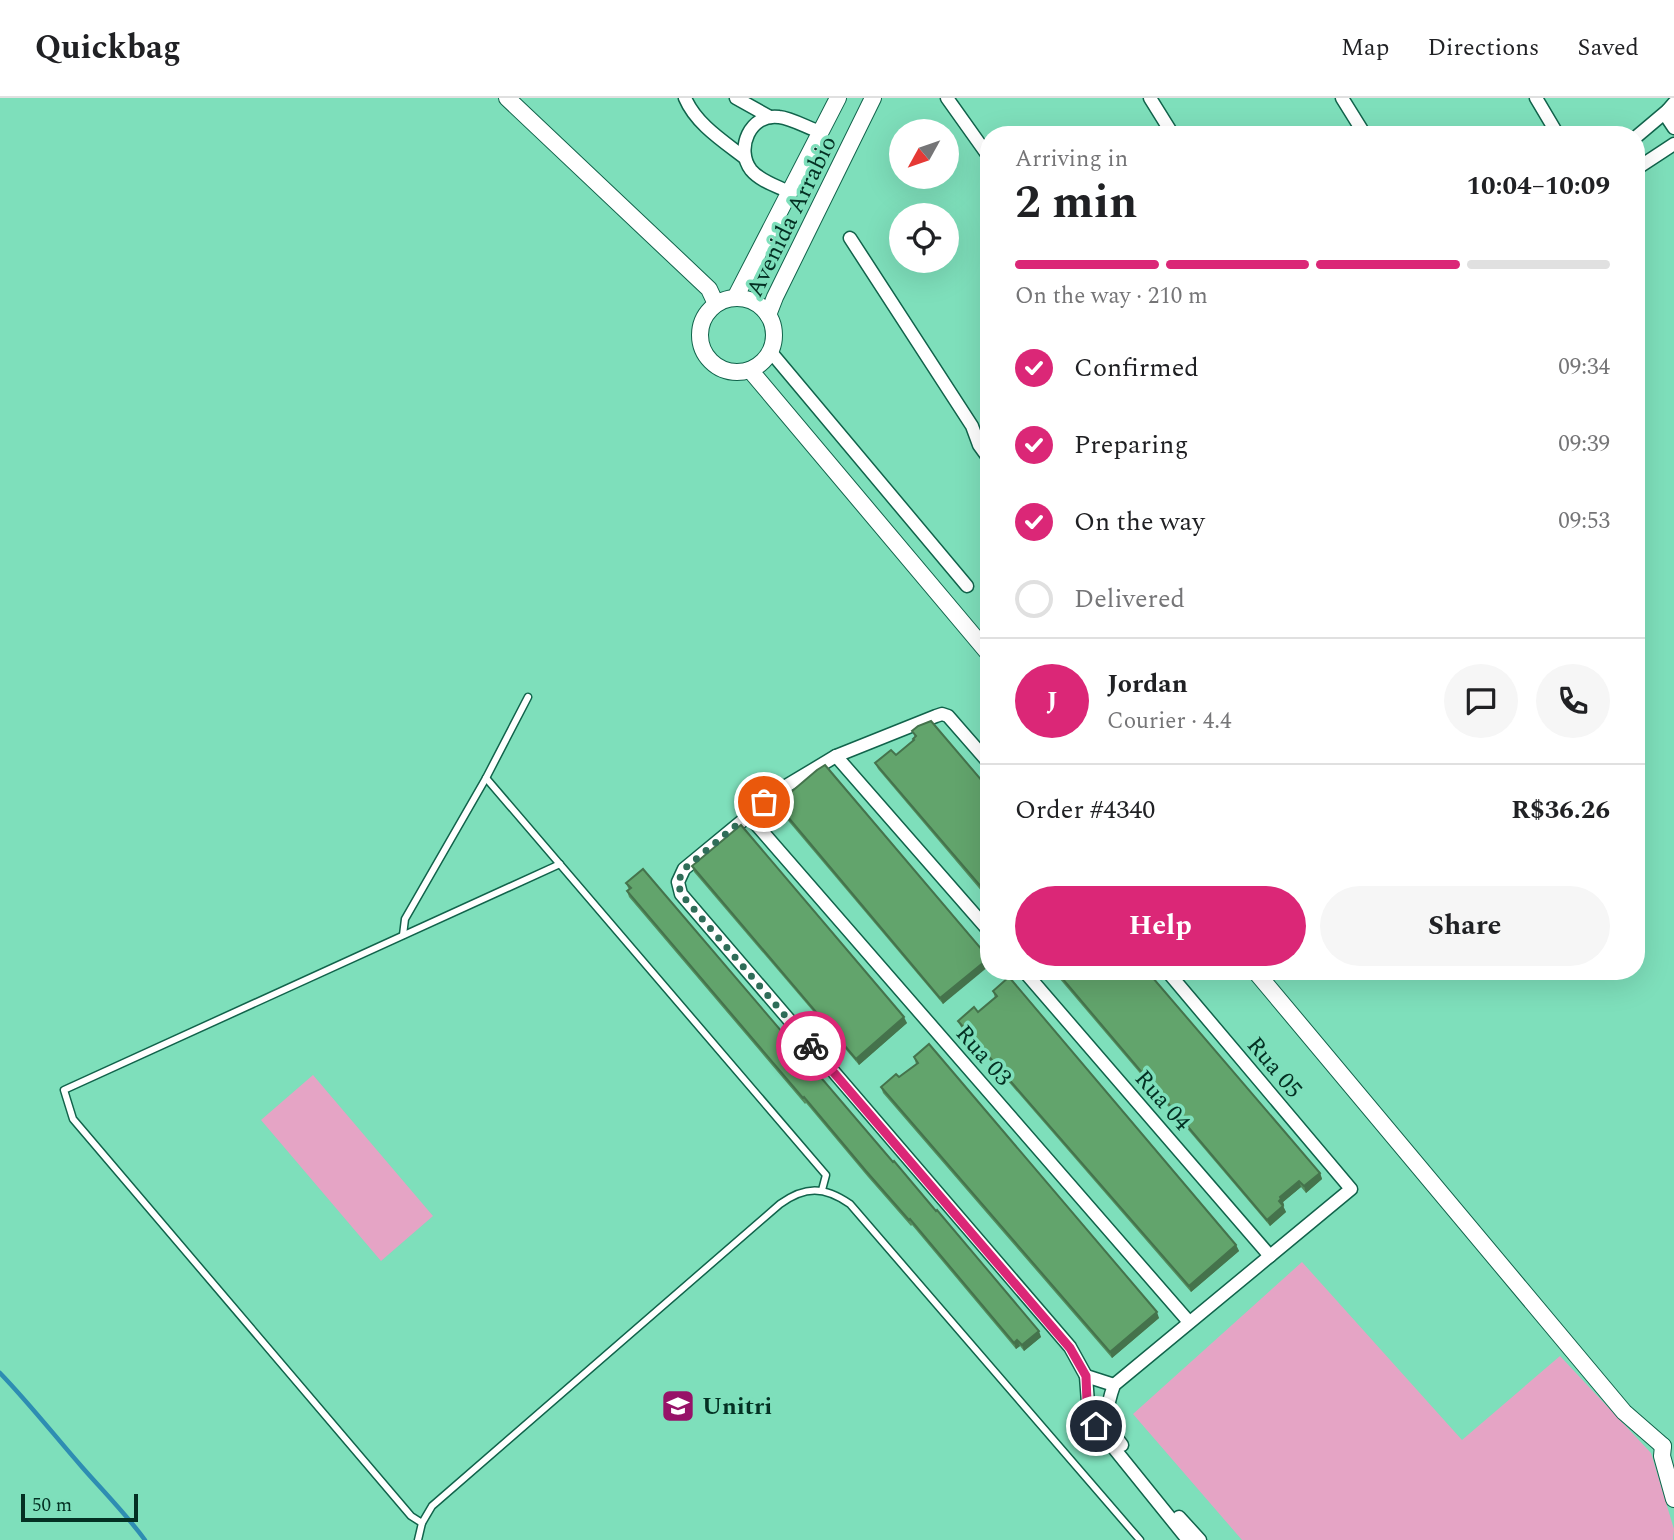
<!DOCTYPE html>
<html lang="en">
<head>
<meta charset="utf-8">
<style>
  body { margin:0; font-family:Spectral,serif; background:#f6f6f6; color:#202124; height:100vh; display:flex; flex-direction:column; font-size:26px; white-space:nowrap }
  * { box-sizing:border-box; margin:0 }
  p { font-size:23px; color:#757577 }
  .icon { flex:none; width:38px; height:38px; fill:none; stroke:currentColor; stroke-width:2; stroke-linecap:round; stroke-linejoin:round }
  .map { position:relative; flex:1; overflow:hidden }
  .drawer { position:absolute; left:980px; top:28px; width:665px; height:854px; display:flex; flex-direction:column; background:#fff; border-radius:28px; box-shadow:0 7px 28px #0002 }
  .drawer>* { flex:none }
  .needle { width:46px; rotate:230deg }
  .fabs { position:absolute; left:889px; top:21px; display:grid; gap:14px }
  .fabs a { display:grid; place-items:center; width:70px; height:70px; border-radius:50%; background:#fff; box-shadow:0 7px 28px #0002; font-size:35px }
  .scale { position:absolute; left:21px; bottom:18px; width:117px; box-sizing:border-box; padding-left:7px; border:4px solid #043023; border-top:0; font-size:19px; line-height:24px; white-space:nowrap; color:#043023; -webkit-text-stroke:5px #7edfbb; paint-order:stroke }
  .pin { position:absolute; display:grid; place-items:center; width:60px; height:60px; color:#fff; margin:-30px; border:4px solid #fff; border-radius:50%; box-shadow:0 2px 7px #0007 }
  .courier { position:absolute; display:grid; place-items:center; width:70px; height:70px; margin:-35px; border:5px solid #db2777; border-radius:50%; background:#fff; color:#222; box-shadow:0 2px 9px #0007 }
  .head em { font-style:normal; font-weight:700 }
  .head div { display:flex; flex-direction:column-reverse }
  .head { display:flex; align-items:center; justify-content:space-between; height:119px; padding:0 35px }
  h1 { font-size:46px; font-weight:700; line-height:52px }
  .bar { display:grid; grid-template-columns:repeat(4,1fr); gap:10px 7px; align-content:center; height:84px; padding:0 35px }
  .bar i { height:9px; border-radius:5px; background:#e0e0e0 }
  .bar .selected { background:#db2777 }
  .bar p { grid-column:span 4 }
  .line { display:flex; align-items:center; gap:18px; padding:0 35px; border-top:2px solid #e0e0e0 }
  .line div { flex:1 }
  .round { display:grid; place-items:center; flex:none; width:74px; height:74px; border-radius:37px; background:#f6f6f6 }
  ol { padding:0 35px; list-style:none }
  li { display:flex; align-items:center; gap:21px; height:77px }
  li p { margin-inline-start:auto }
  li .icon { padding:7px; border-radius:50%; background:#db2777; color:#fff; stroke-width:4 }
  li:last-child { color:#757577 }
  li i { width:38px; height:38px; border:4px solid #e0e0e0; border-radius:50% }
  .button { display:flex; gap:14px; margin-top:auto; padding:14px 35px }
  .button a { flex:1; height:80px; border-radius:42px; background:#db2777; color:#fff; font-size:28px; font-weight:700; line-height:80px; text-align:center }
  .button a+a { background:#f6f6f6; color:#202124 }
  header { display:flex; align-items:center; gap:42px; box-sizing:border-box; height:98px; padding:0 35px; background:#fff; border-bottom:2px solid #e0e0e0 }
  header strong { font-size:33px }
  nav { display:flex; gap:38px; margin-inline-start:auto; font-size:24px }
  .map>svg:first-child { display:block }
</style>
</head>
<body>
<header>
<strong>Quickbag</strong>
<nav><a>Map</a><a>Directions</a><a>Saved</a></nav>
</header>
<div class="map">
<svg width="1674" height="1442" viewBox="0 0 1674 1442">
  <rect width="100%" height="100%" fill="#7edfbb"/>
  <g fill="#e5a4c5">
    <polygon points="313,977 433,1118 381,1163 261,1022"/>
    <polygon points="1302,1164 1462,1342 1560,1258 1651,1355 1674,1431 1673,1442 1242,1442 1133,1316"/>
  </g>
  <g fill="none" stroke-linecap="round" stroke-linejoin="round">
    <path stroke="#2e8db2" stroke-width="4.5" d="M0 1275C29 1305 54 1337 82 1369 103 1393 126 1416 145 1442"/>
    <defs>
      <g id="service">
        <polyline points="486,680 826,1077 822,1092"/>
        <polyline points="403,837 405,821 486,680 528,599"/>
        <polyline points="422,1425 411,1418 73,1021 64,992 560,766"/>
        <path d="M418 1442 422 1425 432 1408 780 1106C805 1088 824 1088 850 1106L1140 1442"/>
      </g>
      <g id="minor">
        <path d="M685 0C696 26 723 43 745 60"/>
        <polyline points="736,0 770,19"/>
        <polyline points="947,0 989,59"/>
        <polyline points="1150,0 1173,37"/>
        <polyline points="1342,0 1365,37"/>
        <polyline points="1536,0 1558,37"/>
        <polyline points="1674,5 1668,12 1668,21 1674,30"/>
        <polyline points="1636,39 1668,12"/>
        <polyline points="1636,71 1674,46"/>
        <path d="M789 94C777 88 760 83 751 72 735 51 750 15 779 19 791 20 808 30 820 34"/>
        <polyline points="850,140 972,328 979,347 987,358 989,358"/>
        <polyline points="770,253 967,488"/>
        <polyline points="836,658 989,833"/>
        <polyline points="989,665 948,618 942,616 936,618 836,658 781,691 684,771 678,784 681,796 1070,1249 1086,1278 1088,1305 1096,1328 1188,1442"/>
        <polyline points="748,717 1189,1224"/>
        <polyline points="1024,873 1270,1158"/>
        <polyline points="1086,1278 1114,1287"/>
        <path d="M1122 1347C1104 1325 1105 1312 1114 1287L1351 1091 1167 873"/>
        <polyline points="1179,1419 1200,1442"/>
      </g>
      <g id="tertiary">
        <polyline points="507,0 709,191 716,206"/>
        <polyline points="735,200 838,0"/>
        <circle cx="737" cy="237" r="37"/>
        <polyline points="768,217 775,199 873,0"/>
        <polyline points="750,272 989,556"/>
        <polyline points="1255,873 1624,1314 1663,1348"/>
        <polyline points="1663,1348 1662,1358 1674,1401"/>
      </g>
    </defs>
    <use href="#service" stroke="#11634b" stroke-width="9"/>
    <use href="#minor" stroke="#11634b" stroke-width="15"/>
    <use href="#tertiary" stroke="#11634b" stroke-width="18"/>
    <use href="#service" stroke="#fff" stroke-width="6"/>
    <use href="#minor" stroke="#fff" stroke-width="12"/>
    <use href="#tertiary" stroke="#fff" stroke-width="16"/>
  </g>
  <g fill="#548d5d">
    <polygon points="912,633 989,691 989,802 878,671 875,665 896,657 913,642 915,639"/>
    <polygon points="777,706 989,860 943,906 779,712"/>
    <polygon points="692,768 907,925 859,967 694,774"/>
    <polygon points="626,785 1041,1239 1024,1253 1020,1248 1016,1251 912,1127 911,1128 868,1079 806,1005 805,1006 629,799 627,793 629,792"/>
    <polygon points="1053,873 1147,873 1320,1075 1322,1081 1306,1095 1301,1089 1283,1104 1284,1107 1283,1108 1286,1114 1270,1128"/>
    <polygon points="993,893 1236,1147 1239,1153 1191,1194 961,929 958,923 978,914 995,900"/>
    <polygon points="914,959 1159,1220 1112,1260 883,995 881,989 899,979 916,966"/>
  </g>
  <g fill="#45734c">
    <polygon points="989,860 989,868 943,906 940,900"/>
    <polygon points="904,919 907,925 859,967 856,961"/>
    <polygon points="1320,1075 1322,1081 1306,1095 1304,1088"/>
    <polygon points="1299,1083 1301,1089 1283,1104 1284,1107 1281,1109 1279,1103 1280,1099"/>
    <polygon points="1283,1108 1286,1114 1270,1128 1267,1122"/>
    <polygon points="1236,1147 1239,1153 1191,1194 1189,1188"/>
    <polygon points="1157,1214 1159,1220 1112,1260 1110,1254"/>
    <polygon points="1039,1233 1041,1239 1024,1253 1022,1247"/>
    <polygon points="1017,1242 1020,1248 1016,1251 1014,1245"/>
  </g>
  <g fill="#62a46c" stroke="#45734c" stroke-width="2">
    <polygon points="931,623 989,691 989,798 875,665 891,652 896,657 914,642 913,641 916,638 912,633 918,628"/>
    <polygon points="825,667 989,860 940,900 777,706 817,672"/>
    <polygon points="741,727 904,919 856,961 692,768"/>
    <polygon points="643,771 893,1064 894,1063 936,1113 937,1112 1039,1233 1022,1247 1017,1242 1014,1245 910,1121 909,1122 866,1073 804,999 803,1000 627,793 631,790 626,785"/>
    <polygon points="1056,873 1147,873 1320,1075 1304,1088 1299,1083 1280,1099 1281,1101 1279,1103 1283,1108 1267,1122"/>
    <polygon points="1009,879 1236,1147 1189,1188 958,923 974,909 978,914 997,898 993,893"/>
    <polygon points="929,946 1157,1214 1110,1254 881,989 896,976 899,979 918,965 914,959"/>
  </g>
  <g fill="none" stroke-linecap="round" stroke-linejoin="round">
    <polyline stroke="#2f6d58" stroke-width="7" stroke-dasharray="0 12.6" points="764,704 684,771 678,784 681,796 811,948"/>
    <polyline stroke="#db2777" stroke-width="9" points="811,948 1070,1250 1086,1278 1087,1305 1096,1328"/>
  </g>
  <defs>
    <symbol id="university-square" viewBox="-11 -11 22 22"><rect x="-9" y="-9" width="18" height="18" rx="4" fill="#971268" stroke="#7edfbb"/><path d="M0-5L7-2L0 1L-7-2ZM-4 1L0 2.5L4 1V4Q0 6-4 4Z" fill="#fff"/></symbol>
  </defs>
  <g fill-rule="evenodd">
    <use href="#university-square" x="659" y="1289" width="38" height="38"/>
  </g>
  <g text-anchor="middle" stroke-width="7" stroke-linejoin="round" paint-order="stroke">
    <g font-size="24" fill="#043023" stroke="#7edfbb">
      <text transform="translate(791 118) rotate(-64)" y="8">Avenida Arrabio</text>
      <text transform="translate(984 957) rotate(49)" y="8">Rua 03</text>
      <text transform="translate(1275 969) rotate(50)" y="8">Rua 05</text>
      <text transform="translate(1163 1002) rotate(49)" y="8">Rua 04</text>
    </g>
    <g font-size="24" font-weight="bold" fill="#043023" stroke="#7edfbb" text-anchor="start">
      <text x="702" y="1316">Unitri</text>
    </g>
  </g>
</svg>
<div class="fabs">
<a><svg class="needle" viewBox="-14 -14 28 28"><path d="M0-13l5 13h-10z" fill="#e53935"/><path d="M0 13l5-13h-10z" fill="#757577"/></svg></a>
<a><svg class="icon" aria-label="locate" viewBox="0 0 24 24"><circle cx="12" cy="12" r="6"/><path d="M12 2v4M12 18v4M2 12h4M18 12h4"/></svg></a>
</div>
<div class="scale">50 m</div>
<div class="pin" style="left:764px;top:704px;background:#ea580c"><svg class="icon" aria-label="bag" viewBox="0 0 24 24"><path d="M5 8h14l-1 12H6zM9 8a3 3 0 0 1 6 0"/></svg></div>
<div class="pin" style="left:1096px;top:1328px;background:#1f2937"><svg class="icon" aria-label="home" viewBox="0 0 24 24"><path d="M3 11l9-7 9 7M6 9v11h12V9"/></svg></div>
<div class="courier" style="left:811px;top:948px"><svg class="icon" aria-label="bike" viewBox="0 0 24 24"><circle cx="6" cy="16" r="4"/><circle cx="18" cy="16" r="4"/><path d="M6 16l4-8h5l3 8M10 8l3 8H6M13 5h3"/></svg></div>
<section class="drawer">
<div class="head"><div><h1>2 min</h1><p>Arriving in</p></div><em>10:04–10:09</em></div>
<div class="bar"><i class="selected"></i><i class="selected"></i><i class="selected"></i><i></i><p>On the way · 210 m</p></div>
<ol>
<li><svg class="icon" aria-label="check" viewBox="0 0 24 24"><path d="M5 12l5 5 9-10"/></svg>Confirmed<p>09:34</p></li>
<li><svg class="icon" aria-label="check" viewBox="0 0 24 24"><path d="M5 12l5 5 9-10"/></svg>Preparing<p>09:39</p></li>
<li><svg class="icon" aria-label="check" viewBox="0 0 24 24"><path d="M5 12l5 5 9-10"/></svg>On the way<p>09:53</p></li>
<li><i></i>Delivered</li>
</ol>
<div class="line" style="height:126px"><b class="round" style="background:#db2777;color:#fff">J</b><div><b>Jordan</b><p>Courier · 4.4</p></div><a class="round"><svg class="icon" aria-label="chat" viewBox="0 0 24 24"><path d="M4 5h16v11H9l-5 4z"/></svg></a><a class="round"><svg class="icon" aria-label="phone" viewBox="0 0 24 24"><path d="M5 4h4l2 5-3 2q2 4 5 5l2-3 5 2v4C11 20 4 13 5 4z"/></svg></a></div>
<div class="line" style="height:91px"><div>Order #4340</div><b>R$36.26</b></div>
<div class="button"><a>Help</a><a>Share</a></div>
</section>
</div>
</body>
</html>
